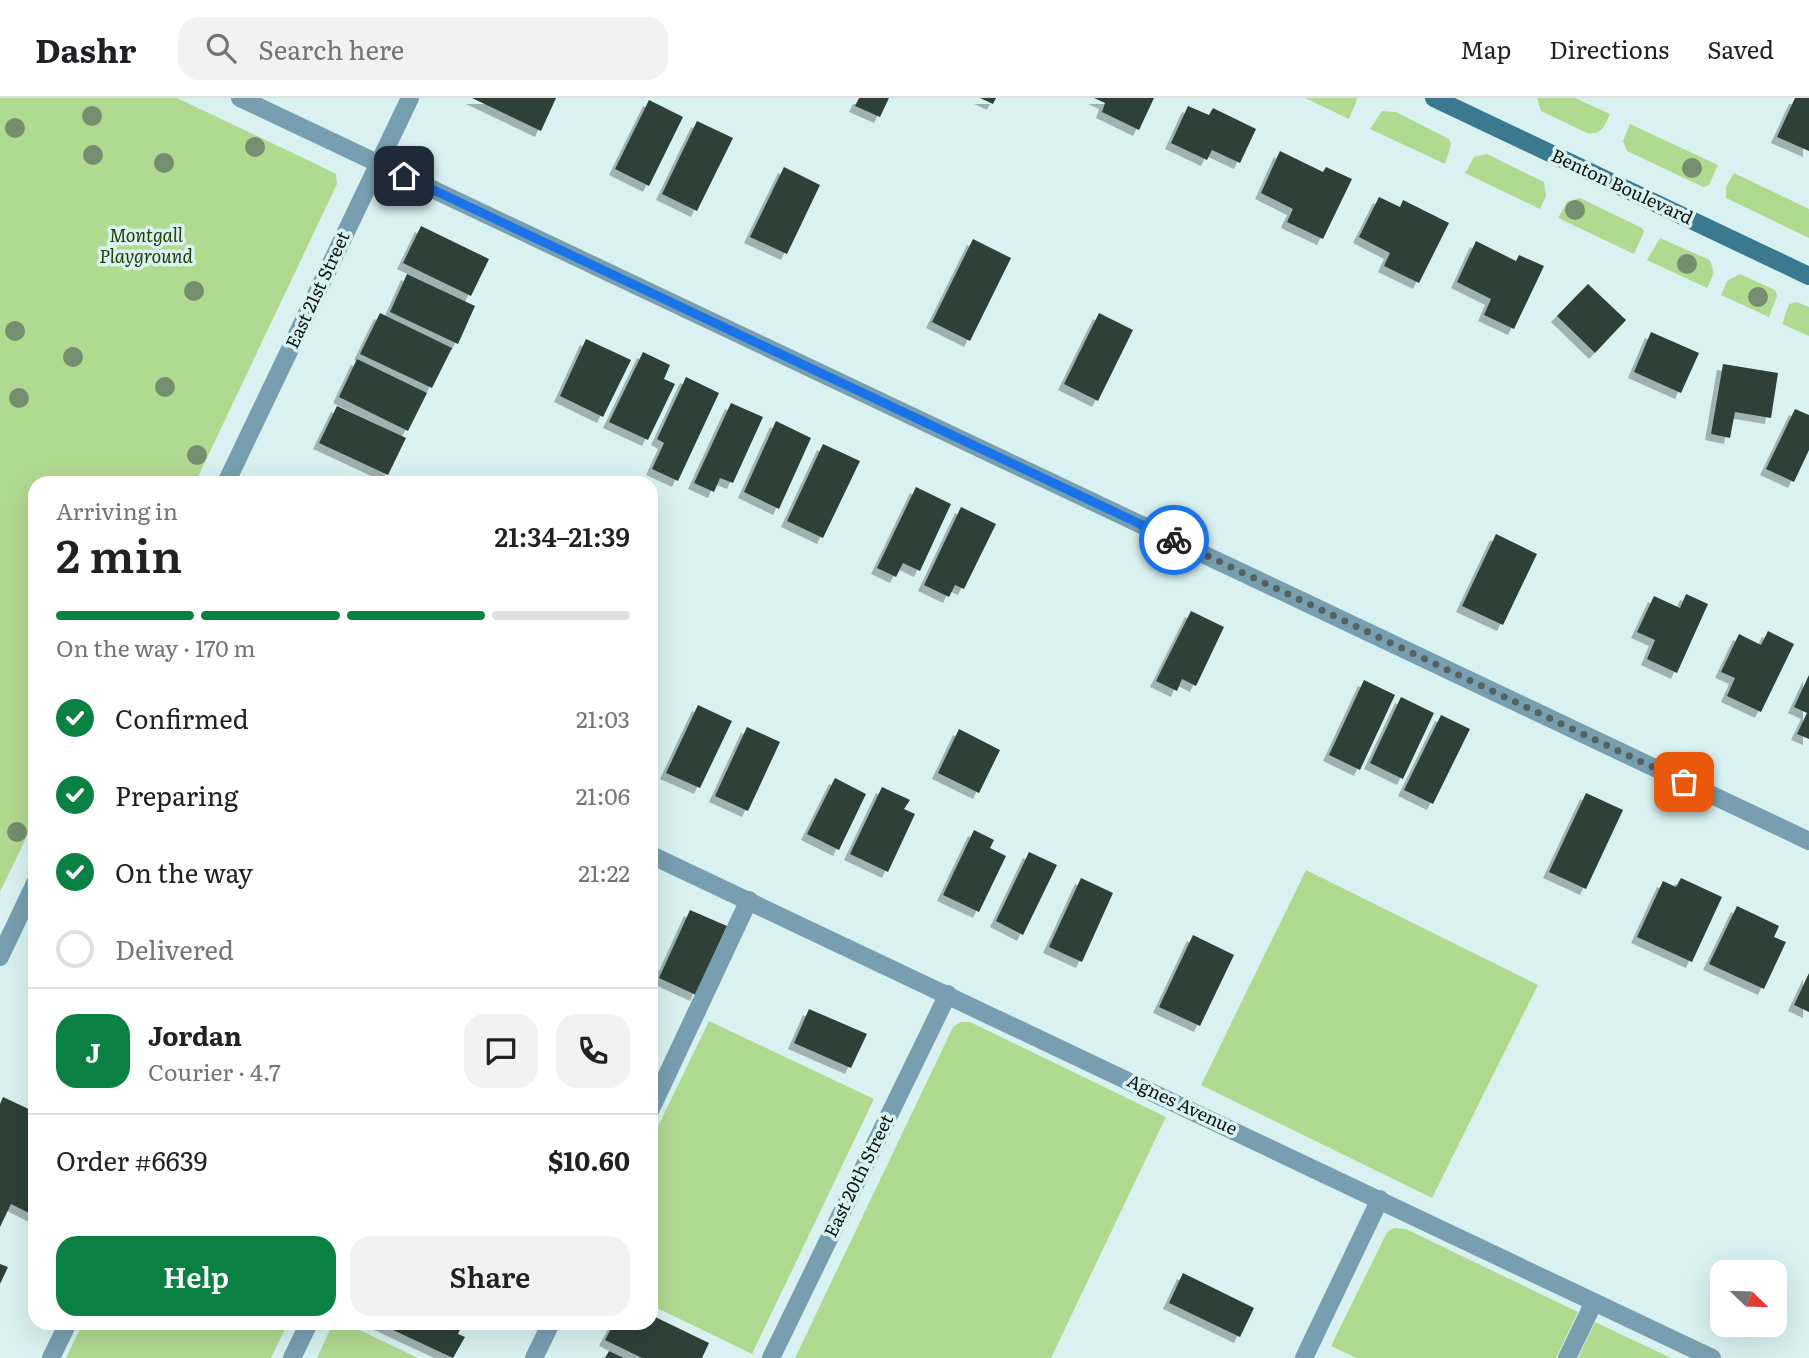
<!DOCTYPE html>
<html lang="en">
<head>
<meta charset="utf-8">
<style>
  body { margin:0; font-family:Literata,serif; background:#f2f2f2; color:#202124; height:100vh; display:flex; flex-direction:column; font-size:26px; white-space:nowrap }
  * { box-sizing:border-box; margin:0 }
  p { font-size:23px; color:#757577 }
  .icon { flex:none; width:38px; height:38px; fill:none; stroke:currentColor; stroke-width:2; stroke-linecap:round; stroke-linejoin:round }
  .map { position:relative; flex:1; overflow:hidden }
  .panel { position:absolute; left:28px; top:378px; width:630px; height:854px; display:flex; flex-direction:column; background:#fff; border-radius:21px; box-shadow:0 7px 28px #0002 }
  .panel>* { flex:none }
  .needle { width:46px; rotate:113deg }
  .buttons { position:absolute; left:1710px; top:1162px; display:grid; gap:14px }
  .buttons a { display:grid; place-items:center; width:77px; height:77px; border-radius:14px; background:#fff; box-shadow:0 7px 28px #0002; font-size:35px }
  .pin { position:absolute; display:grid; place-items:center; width:60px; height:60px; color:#fff; margin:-30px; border-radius:14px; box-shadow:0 4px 10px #0006 }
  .courier { position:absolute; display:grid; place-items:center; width:70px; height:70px; margin:-35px; border:5px solid #1a73e8; border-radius:50%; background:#fff; color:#222; box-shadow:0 2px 9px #0007 }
  .head em { font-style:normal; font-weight:600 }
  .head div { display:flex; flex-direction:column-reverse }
  .head { display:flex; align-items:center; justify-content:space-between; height:119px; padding:0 28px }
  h1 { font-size:46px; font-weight:600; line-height:52px }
  .bar { display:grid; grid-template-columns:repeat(4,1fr); gap:10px 7px; align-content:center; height:84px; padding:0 28px }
  .bar i { height:9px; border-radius:5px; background:#e0e0e0 }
  .bar .active { background:#0b8043 }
  .bar p { grid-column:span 4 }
  .line { display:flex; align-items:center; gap:18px; padding:0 28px; border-top:2px solid #e0e0e0 }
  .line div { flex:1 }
  .round { display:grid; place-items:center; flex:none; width:74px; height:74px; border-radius:21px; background:#f2f2f2 }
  ol { padding:0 28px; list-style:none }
  li { display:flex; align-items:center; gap:21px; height:77px }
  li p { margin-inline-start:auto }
  li .icon { padding:7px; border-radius:50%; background:#0b8043; color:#fff; stroke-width:4 }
  li:last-child { color:#757577 }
  li i { width:38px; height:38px; border:4px solid #e0e0e0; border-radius:50% }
  .button { display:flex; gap:14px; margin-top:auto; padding:14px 28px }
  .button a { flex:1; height:80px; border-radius:21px; background:#0b8043; color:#fff; font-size:28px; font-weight:600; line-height:80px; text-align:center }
  .button a+a { background:#f2f2f2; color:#202124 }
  header { display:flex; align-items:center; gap:42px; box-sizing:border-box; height:98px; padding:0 35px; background:#fff; border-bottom:2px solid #e0e0e0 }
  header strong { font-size:33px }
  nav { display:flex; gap:38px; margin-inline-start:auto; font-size:24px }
  .search { width:490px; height:63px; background:#f2f2f2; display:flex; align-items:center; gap:18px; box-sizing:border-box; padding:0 24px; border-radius:21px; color:#757577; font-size:26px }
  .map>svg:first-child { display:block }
</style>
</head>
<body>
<header>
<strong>Dashr</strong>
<div class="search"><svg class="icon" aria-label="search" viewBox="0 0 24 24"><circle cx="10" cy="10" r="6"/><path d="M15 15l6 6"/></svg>Search here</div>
<nav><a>Map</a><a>Directions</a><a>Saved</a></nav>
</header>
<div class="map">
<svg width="1809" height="1260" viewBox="0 0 1809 1260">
  <defs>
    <filter id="shadow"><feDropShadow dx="-6" dy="6" stdDeviation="0" flood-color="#0004"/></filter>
  </defs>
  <rect width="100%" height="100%" fill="#d9f2f1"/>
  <g fill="#b1da91">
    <polygon points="0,0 177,0 320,68 336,76 337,86 195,385 35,385 35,721 0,794"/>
    <polygon points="1305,0 1357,0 1357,1 1349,21"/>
    <path d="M1537 0H1575L1610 16C1604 29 1602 37 1587 35L1541 13Z"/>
    <polygon points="1382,13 1396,14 1449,41 1451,47 1445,66 1370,31"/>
    <polygon points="1630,26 1718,67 1709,87 1703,89 1627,53 1623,43"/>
    <polygon points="1487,56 1544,84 1546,98 1540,111 1465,75 1474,59"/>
    <polygon points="1734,75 1809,111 1809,140 1726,100 1726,89"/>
    <polygon points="1580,100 1642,130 1644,134 1634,156 1558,120 1567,104"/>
    <polygon points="1660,140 1710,162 1714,175 1707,190 1647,162"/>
    <polygon points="1740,176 1775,192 1777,198 1769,219 1721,197 1727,183"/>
    <polygon points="1797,204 1809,209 1809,238 1782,226 1789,206"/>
    <polygon points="1306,772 1538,887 1432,1100 1201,987"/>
    <polygon points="709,923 874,1001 752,1256 651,1207 651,1043"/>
    <polygon points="961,924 970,924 1166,1019 1051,1260 795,1260 953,929"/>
    <polygon points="1394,1130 1406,1131 1578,1214 1556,1260 1356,1260 1331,1248 1387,1134"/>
    <polygon points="1595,1224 1671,1260 1578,1260"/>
    <polygon points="83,1225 288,1225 271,1260 66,1260"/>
    <polygon points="333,1225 345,1225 418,1260 317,1260"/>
  </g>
  <g fill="#2f4038" filter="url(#shadow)">
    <polygon points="472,0 556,0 541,33"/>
    <polygon points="859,0 889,0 880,19 855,8"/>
    <polygon points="980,0 996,0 993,6"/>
    <polygon points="1094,0 1154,0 1139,32 1102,14 1105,5"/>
    <polygon points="1795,0 1809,0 1809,53 1777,39"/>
    <polygon points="649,2 683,19 649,88 615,71"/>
    <polygon points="1188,8 1209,17 1213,10 1256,31 1240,65 1212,52 1207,62 1171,45"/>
    <polygon points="697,23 733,40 697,113 662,96"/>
    <polygon points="1280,53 1323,74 1326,69 1352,81 1323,141 1287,124 1293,111 1261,95"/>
    <polygon points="784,69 820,87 787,156 750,139"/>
    <polygon points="1379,99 1400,109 1403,102 1449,125 1419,185 1384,168 1390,155 1359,139"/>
    <polygon points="421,128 489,161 471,198 403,165"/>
    <polygon points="973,141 1011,160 970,243 932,224"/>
    <polygon points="1476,143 1516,163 1519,157 1544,168 1514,231 1484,217 1491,201 1457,184"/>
    <polygon points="407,176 475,208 458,246 390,214"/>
    <polygon points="1588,186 1626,222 1595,255 1557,218"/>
    <polygon points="380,215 452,250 432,290 360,256"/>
    <polygon points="1099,215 1133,232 1098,303 1064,286"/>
    <polygon points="1651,234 1699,255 1681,295 1634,274"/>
    <polygon points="586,241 631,262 603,319 560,298"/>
    <polygon points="643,254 670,267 664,281 675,286 648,342 609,324"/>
    <polygon points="357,261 427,295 408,333 339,299"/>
    <polygon points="1723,266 1778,275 1771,320 1735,314 1730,340 1711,336"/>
    <polygon points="686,279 719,295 678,383 652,371 664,345 657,341"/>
    <polygon points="731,305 763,319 733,385 720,380 714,394 694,385"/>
    <polygon points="337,308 406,340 388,377 319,345"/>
    <polygon points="1795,311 1809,317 1809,352 1794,384 1766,371"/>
    <polygon points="776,323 811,340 779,411 744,394"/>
    <polygon points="823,346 860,363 823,440 787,423"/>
    <polygon points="916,389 951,406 920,473 903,465 896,479 877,470"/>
    <polygon points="961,409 996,426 964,491 955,487 949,499 924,487"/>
    <polygon points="1496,436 1537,456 1503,527 1462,508"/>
    <polygon points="1686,496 1708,506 1677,575 1647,561 1655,542 1637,534 1654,498 1680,510"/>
    <polygon points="1191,513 1224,529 1196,588 1182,581 1177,593 1156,583"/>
    <polygon points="1768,533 1794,546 1761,614 1727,598 1735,580 1721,574 1739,536 1761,547"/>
    <polygon points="1809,577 1809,641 1797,636 1807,615 1794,609"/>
    <polygon points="1364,582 1395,597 1360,672 1329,657"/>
    <polygon points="1401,599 1434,615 1403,681 1370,665"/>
    <polygon points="698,607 732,623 700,690 666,675"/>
    <polygon points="1441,617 1470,631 1433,706 1404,692"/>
    <polygon points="747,629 780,644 748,713 715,698"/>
    <polygon points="959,631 1000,652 979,695 938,675"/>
    <polygon points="835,680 866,696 839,752 807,736"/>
    <polygon points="882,689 910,702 904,711 915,716 888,774 850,756"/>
    <polygon points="1586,695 1623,712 1586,791 1549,774"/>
    <polygon points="974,732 994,742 990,750 1006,758 979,814 943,797"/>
    <polygon points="1029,754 1057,767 1023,837 996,823"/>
    <polygon points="1081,780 1113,795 1082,864 1049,849"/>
    <polygon points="1681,780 1722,799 1692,864 1637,839 1663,783 1676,789"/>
    <polygon points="1737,808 1779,828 1774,839 1786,844 1764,891 1709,866"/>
    <polygon points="690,812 727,828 696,897 659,880"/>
    <polygon points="1193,837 1234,857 1200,928 1159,909"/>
    <polygon points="1809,875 1809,914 1794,907"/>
    <polygon points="809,911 867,936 851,970 794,945"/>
    <polygon points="3,999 35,1014 35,1118 11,1106 0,1129 0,1006"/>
    <polygon points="0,1166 8,1169 0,1186"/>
    <polygon points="1183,1175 1254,1210 1240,1239 1169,1205"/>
    <polygon points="651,1217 709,1245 702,1260 642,1260 605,1242 614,1225 651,1225"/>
    <polygon points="378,1225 463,1225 458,1236 465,1239 453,1260"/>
    <polygon points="609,1253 624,1260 605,1260"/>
  </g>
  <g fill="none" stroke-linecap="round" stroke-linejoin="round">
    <g stroke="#789fb0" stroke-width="18">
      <polyline points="651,1011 749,802"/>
      <polyline points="51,1260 68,1225"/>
      <polyline points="534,1260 551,1225"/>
      <polyline points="1567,1260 1594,1204"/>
    </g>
    <g stroke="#789fb0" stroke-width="18">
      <polyline points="240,0 1809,743"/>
      <polyline points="226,385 410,0"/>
      <polyline points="651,757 1712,1260"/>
      <polyline points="0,859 35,785"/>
      <polyline points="292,1260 309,1225"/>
      <polyline points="771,1260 948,896"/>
      <polyline points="1304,1260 1380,1101"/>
    </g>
    <polyline stroke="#3b7991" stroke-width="18" points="1434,0 1809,178"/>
  </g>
  <g fill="#758e70">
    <circle cx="92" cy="18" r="10"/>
    <circle cx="15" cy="30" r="10"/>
    <circle cx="255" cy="49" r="10"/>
    <circle cx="93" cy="57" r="10"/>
    <circle cx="164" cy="65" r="10"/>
    <circle cx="1692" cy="70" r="10"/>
    <circle cx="1575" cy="112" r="10"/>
    <circle cx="1687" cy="166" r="10"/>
    <circle cx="194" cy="193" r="10"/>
    <circle cx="1758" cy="199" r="10"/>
    <circle cx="15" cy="233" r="10"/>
    <circle cx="73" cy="259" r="10"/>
    <circle cx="165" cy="289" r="10"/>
    <circle cx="19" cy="300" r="10"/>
    <circle cx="197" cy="357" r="10"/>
    <circle cx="17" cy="734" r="10"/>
  </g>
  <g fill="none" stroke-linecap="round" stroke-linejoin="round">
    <polyline stroke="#546261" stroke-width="7" stroke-dasharray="0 12.6" points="1174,442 1684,684"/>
    <polyline stroke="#1a73e8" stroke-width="9" points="404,78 1174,442"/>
  </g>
  <g text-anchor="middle" stroke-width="7" stroke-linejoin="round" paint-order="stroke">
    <g font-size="18" fill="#0c1514" stroke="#d9f2f1">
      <text transform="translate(1622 89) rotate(25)" y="6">Benton Boulevard</text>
      <text transform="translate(318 192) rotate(-65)" y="6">East 21st Street</text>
      <text transform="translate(1182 1007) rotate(25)" y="6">Agnes Avenue</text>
      <text transform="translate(859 1078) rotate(-64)" y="6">East 20th Street</text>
    </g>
    <g font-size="18" font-style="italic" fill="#243d07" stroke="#d9f2f1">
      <text x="146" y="144">Montgall<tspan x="146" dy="21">Playground</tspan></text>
    </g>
  </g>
</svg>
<div class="buttons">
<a><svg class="needle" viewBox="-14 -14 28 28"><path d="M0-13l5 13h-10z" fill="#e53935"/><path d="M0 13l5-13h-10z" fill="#757577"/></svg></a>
</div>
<div class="pin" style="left:1684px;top:684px;background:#ea580c"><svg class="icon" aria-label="bag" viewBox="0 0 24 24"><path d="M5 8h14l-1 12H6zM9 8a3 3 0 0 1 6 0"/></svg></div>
<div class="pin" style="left:404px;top:78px;background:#1f2937"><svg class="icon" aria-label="home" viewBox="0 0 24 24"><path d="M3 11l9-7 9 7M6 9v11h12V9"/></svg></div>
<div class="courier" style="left:1174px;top:442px"><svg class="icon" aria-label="bike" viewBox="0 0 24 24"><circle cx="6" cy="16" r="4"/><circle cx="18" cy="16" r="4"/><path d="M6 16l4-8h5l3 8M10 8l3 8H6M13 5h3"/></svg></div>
<section class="panel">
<div class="head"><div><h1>2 min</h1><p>Arriving in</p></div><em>21:34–21:39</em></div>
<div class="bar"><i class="active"></i><i class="active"></i><i class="active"></i><i></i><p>On the way · 170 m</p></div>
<ol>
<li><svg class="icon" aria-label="check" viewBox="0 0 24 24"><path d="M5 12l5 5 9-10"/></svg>Confirmed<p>21:03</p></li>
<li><svg class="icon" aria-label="check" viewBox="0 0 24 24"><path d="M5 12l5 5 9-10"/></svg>Preparing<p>21:06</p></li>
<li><svg class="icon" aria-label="check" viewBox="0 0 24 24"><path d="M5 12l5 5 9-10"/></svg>On the way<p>21:22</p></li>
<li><i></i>Delivered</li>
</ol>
<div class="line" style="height:126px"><b class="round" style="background:#0b8043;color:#fff">J</b><div><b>Jordan</b><p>Courier · 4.7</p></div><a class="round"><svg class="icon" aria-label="chat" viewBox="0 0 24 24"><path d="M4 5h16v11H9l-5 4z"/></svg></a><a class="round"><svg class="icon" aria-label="phone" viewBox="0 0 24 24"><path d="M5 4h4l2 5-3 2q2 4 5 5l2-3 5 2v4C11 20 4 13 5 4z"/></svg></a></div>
<div class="line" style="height:91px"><div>Order #6639</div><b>$10.60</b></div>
<div class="button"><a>Help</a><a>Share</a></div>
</section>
</div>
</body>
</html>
